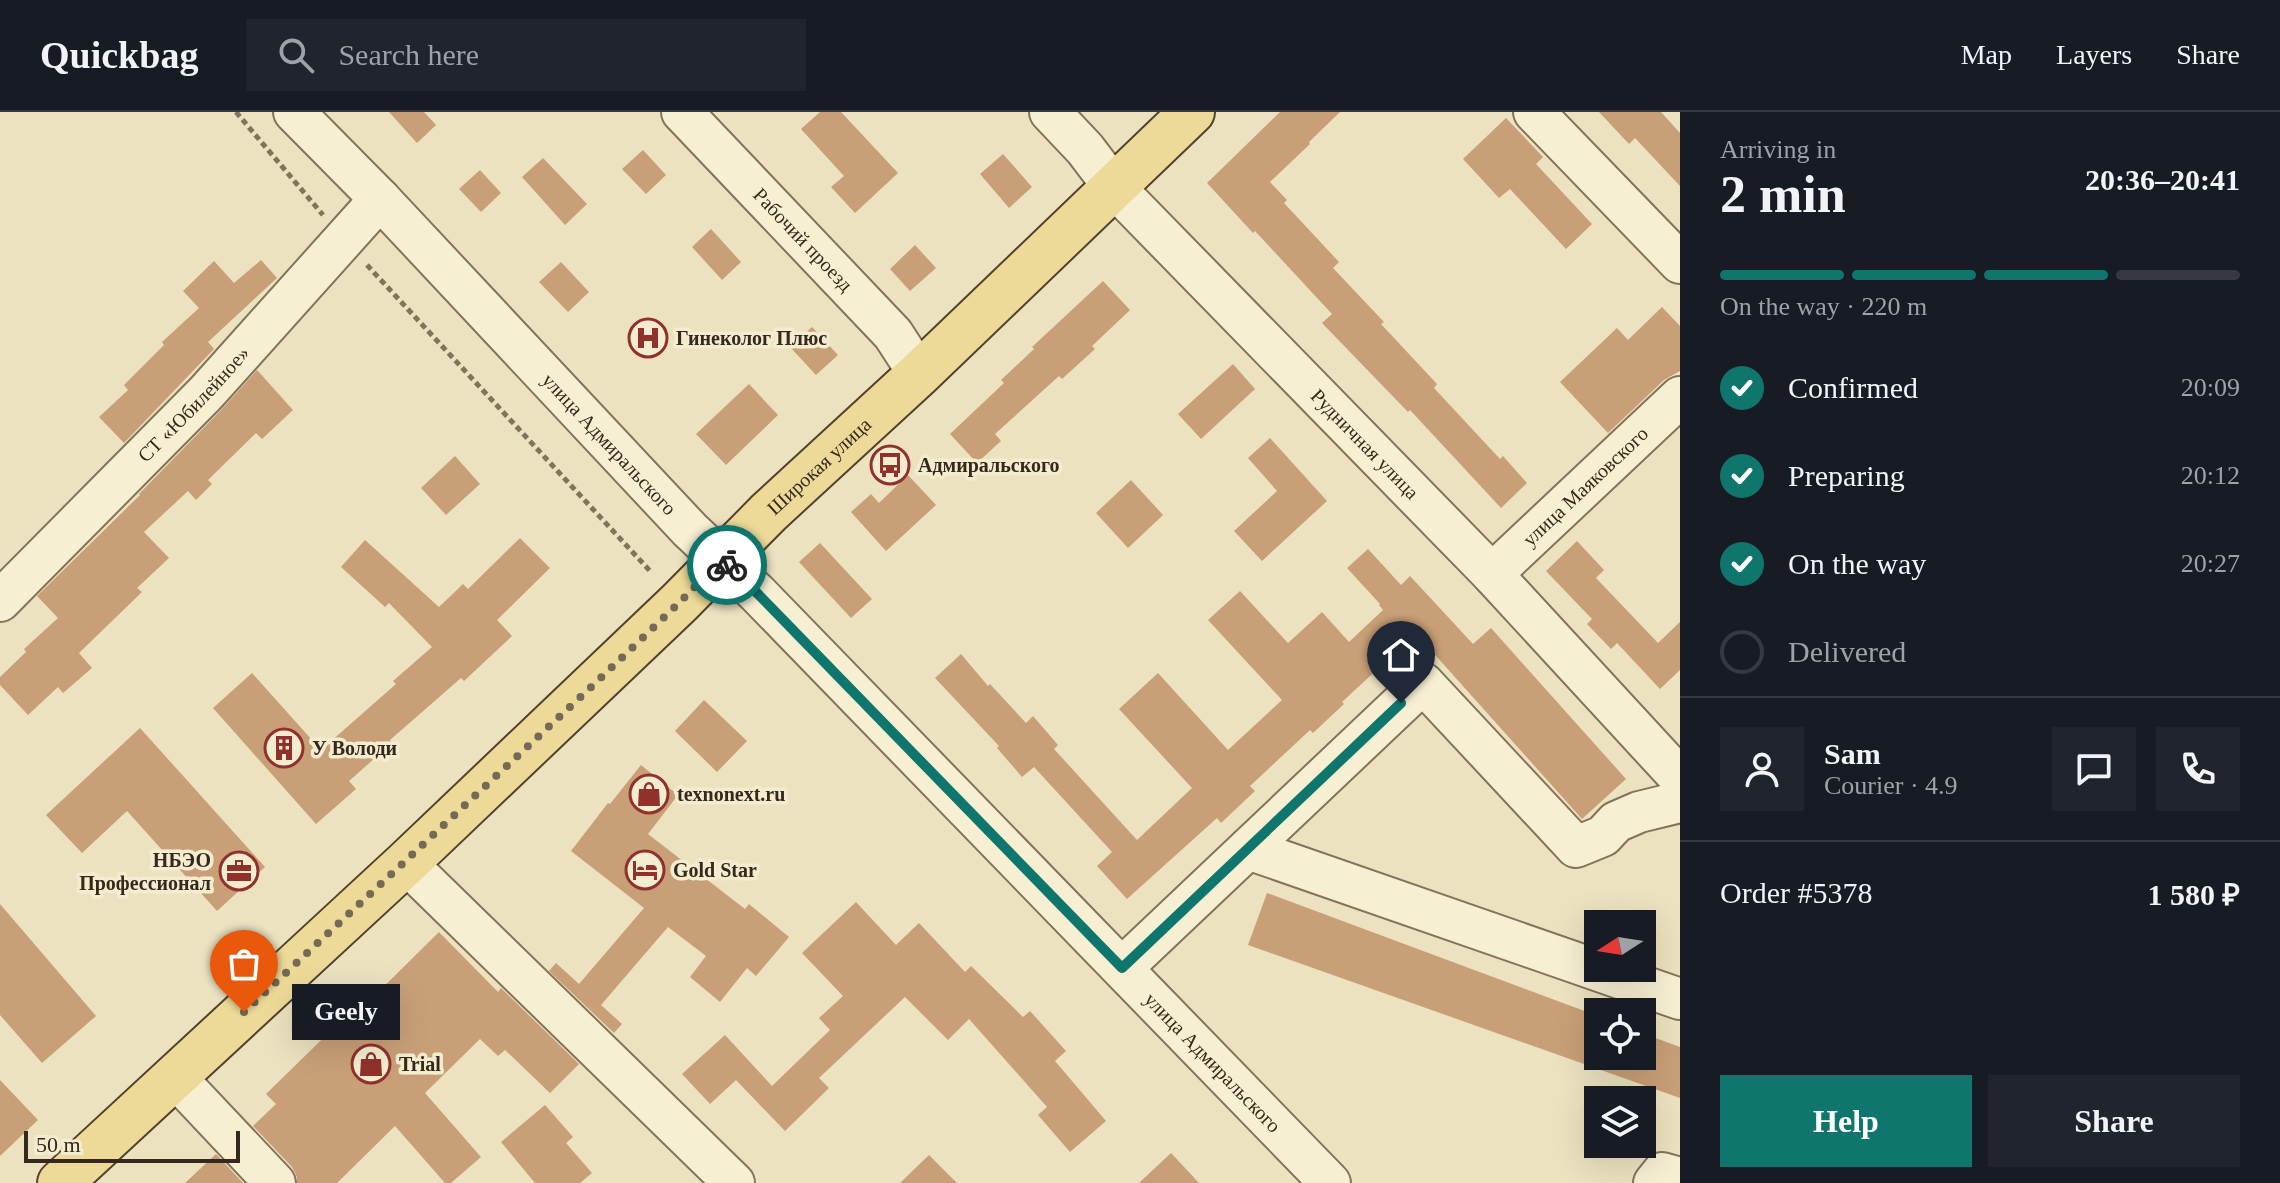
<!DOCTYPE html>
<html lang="en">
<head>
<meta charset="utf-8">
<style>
  body { margin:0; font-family:Georgia,serif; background:#20242c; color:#f1f3f6; height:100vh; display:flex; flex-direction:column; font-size:30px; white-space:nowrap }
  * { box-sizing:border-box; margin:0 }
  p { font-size:26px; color:#9ea1a6 }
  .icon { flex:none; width:44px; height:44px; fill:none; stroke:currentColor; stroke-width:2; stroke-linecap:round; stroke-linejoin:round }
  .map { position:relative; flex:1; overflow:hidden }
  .side { display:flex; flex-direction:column; background:#171b24; width:600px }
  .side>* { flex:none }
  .needle { width:52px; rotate:258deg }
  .fabs { position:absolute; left:1584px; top:798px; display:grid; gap:16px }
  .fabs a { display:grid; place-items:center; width:72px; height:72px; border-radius:0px; background:#171b24; box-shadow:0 8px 32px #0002; font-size:40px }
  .scale { position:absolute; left:24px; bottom:20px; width:216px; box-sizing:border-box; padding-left:8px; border:4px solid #34291c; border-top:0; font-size:22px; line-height:28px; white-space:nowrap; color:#34291c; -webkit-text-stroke:6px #f3eccf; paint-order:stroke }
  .pin { position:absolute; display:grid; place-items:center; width:68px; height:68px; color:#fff; margin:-82px -34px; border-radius:50% 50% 50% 0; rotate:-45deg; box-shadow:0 0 8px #0007 }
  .pin .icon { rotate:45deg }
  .courier { position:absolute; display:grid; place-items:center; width:80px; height:80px; margin:-40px; border:6px solid #0f766e; border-radius:50%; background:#fff; color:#222; box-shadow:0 2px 10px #0007 }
  .bubble { position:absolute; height:56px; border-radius:0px; background:#171b24; box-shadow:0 8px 32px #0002; font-size:26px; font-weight:800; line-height:56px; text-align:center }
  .headline em { font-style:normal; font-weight:800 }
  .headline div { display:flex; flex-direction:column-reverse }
  .headline { display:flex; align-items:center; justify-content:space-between; height:136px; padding:0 40px }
  h1 { font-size:52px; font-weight:800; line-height:60px }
  .bar { display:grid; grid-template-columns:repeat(4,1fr); gap:12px 8px; align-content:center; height:96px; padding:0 40px }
  .bar i { height:10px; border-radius:6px; background:#363941 }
  .bar .active { background:#0f766e }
  .bar p { grid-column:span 4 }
  .line { display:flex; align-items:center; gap:20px; padding:0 40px; border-top:2px solid #363941 }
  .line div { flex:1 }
  .round { display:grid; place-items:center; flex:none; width:84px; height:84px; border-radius:0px; background:#20242c }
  ol { padding:0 40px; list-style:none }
  li { display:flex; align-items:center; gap:24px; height:88px }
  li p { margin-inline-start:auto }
  li .icon { padding:8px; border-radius:50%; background:#0f766e; color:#fff; stroke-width:4 }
  li:last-child { color:#9ea1a6 }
  li i { width:44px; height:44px; border:4px solid #363941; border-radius:50% }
  .action { display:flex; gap:16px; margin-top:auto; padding:16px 40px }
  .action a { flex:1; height:92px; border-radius:0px; background:#0f766e; color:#fff; font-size:32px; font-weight:800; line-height:92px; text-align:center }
  .action a+a { background:#20242c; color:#f1f3f6 }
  header { display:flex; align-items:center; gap:48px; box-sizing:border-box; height:112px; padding:0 40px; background:#171b24; border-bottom:2px solid #363941 }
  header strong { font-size:38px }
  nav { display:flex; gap:44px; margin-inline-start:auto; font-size:28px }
  .search { width:560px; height:72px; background:#20242c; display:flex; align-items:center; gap:20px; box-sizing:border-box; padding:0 28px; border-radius:0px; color:#9ea1a6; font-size:30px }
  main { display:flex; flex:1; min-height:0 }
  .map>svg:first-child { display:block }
</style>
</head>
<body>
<header>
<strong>Quickbag</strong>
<div class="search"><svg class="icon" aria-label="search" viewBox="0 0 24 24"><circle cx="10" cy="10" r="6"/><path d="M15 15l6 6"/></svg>Search here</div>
<nav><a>Map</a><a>Layers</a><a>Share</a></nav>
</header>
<main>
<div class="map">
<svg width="1680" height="1071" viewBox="0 0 1680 1071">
  <rect width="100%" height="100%" fill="#ece2c0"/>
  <g fill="#c99f77">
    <polygon points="389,0 424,0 436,13 417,31"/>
    <polygon points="820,0 841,0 898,61 855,101 831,75 844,64 801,17"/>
    <polygon points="1280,0 1340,0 1309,30 1310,32 1270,70 1287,88 1284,91 1339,150 1333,156 1384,210 1381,212 1437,272 1434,276 1500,347 1503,344 1527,371 1501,396 1410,298 1408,300 1322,211 1332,202 1255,119 1253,121 1207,71"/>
    <polygon points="1599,0 1661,0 1680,21 1680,74 1635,26 1629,32"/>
    <polygon points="1506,6 1543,45 1536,52 1592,112 1566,137 1510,77 1499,86 1463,47"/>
    <polygon points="643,38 666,63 646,82 622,57"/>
    <polygon points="1003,42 1032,75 1009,96 980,62"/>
    <polygon points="543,46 587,92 565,113 522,65"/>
    <polygon points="480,58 501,81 481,100 459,77"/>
    <polygon points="711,117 741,150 722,168 692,135"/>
    <polygon points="915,133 936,156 910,179 890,157"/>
    <polygon points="261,148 277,166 208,230 214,237 124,331 99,305 128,278 124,273 164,233 162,230 199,196 183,179 214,149 234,171"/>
    <polygon points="561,150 589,180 568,200 539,170"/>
    <polygon points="1103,169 1130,198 1092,234 1095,237 1062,267 1059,264 995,322 1001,329 977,351 950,322 1004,271 1001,268 1034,237 1032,235"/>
    <polygon points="1662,195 1680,214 1680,259 1664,268 1608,321 1560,270 1617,216 1628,228"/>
    <polygon points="812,215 838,243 816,263 790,235"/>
    <polygon points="1233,252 1255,277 1201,327 1178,302"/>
    <polygon points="257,258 293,298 262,327 256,321 208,368 212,372 196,388 188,379 144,420 169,446 137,476 142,480 79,541 92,556 63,581 58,575 28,603 0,573 0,565 26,540 24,537 58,506 37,484 140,383 139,382 222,297"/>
    <polygon points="749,272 778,303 726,353 696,322"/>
    <polygon points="1270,326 1327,389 1262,449 1234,419 1277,379 1248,346"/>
    <polygon points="455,344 480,372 446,403 421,376"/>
    <polygon points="908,363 936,393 886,439 851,400 871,382 879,391"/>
    <polygon points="1131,368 1163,403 1128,436 1096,401"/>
    <polygon points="520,426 550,456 497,508 512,524 464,569 461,566 390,628 392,631 349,669 356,677 316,712 213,596 252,561 321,638 396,572 393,569 432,535 389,491 385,495 341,455 365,428 439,495 463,472 468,477"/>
    <polygon points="1577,429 1604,458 1596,466 1658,531 1680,510 1680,558 1660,577 1617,531 1611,537 1587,512 1592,507 1546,459"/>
    <polygon points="820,431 872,487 851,506 799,450"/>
    <polygon points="1368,437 1401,473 1410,464 1473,532 1491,516 1626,667 1582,707 1420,526 1414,532 1410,527 1342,590 1344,592 1313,621 1310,618 1250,674 1255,679 1221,711 1217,706 1127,787 1097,754 1112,740 1034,655 1022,665 997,636 999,634 935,566 961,542 988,574 990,572 1026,611 1033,604 1058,633 1054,637 1137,728 1192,676 1119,597 1158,561 1228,638 1282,588 1208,508 1240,479 1288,531 1322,500 1349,530 1383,498 1379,493 1380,492 1347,456"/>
    <polygon points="704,588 747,629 717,660 675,619"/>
    <polygon points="140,616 265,755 217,799 127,699 82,741 46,703"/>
    <polygon points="641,653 678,683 648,722 745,797 749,792 789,825 756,864 747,856 720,890 690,865 706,844 668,815 601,893 622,912 614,921 549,859 556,851 579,872 644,796 571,739 608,691 610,692"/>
    <polygon points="1267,781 1598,904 1598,944 1642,944 1642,921 1680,935 1680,986 1248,833"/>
    <polygon points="856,790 896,833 919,811 965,860 971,854 1023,905 1030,899 1066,939 1055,949 1106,1009 1070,1040 1038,1003 1047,995 969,907 948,928 905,885 819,966 829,976 785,1019 736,968 710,992 682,962 725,923 772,974 830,918 819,906 843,884 802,841"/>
    <polygon points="0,792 96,904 42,951 0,903"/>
    <polygon points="439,820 498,880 501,876 579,952 550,981 505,938 498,944 480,927 425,981 481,1045 451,1071 445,1071 395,1014 337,1071 297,1071 297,1065 292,1055 253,1014 276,992 266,982 355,895 359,899"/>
    <polygon points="0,968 38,1008 0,1044"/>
    <polygon points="545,993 573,1025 566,1031 592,1061 580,1071 535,1071 501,1030"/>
    <polygon points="1171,1041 1199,1071 1139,1071"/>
    <polygon points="216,1042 243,1071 185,1071"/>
    <polygon points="929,1043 957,1071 900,1071"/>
  </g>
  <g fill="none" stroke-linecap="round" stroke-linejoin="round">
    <defs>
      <g id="minor">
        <path id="s1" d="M294 0 380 87 690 418 757 481 1330 1071"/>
        <path id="s2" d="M682 0 893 222 919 262"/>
        <path id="s3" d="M1050 0 1085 37 1113 74 1492 462 1680 666"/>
        <polyline points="1534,0 1680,151"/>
        <path id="s4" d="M1492 462 1680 285"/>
        <path id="s5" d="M0 489 206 281 380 87"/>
        <polyline points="1248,737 1680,887"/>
        <polyline points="406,751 734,1071"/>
        <polyline points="1122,856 1423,571 1576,735 1603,724 1616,710 1639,700 1680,690"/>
        <polyline points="175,965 275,1071"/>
        <polyline points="1654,1071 1662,1061 1680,1066"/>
      </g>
      <g id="major">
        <path id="s6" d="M60 1071 406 751 679 491 769 400 919 262 1192 0"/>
      </g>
    </defs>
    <use href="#minor" stroke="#847359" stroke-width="44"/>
    <use href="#major" stroke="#51412d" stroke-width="48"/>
    <g stroke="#847359" stroke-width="5" stroke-dasharray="6 4" stroke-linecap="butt">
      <polyline points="236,0 323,103"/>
      <polyline points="367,153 651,460"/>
    </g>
    <use href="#minor" stroke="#f7efd2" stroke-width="40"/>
    <use href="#major" stroke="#eeda98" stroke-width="44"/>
  </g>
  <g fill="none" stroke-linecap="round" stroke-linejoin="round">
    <polyline stroke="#746a55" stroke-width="8" stroke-dasharray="0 14.4" points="244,900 588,578 679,491 721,448 727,453"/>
    <polyline stroke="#0f766e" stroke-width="10" points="727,453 757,481 1122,856 1401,591"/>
  </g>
  <defs>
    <symbol id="hospital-ring" viewBox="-11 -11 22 22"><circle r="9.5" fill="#f3eccf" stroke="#90322b" stroke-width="1.5"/><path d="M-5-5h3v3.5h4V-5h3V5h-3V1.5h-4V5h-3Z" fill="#90322b"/></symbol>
    <symbol id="bus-ring" viewBox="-11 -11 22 22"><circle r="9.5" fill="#f3eccf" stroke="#90322b" stroke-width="1.5"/><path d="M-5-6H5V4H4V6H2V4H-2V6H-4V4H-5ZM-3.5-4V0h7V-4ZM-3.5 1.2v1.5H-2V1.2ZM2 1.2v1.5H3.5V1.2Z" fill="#90322b"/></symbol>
    <symbol id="building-ring" viewBox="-11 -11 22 22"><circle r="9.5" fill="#f3eccf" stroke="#90322b" stroke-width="1.5"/><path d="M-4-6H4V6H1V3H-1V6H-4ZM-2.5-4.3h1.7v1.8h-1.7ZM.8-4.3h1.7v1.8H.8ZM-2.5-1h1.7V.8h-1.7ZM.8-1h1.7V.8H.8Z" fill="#90322b"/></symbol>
    <symbol id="shop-ring" viewBox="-11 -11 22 22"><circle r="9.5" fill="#f3eccf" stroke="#90322b" stroke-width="1.5"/><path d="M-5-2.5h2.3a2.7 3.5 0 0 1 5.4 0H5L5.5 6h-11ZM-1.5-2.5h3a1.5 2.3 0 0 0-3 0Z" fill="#90322b"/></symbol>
    <symbol id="hotel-ring" viewBox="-11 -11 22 22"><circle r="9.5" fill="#f3eccf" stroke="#90322b" stroke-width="1.5"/><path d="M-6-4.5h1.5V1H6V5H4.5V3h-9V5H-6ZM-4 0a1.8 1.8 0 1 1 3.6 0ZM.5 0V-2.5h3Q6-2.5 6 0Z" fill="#90322b"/></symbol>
    <symbol id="office-ring" viewBox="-11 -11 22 22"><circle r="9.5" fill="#f3eccf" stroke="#90322b" stroke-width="1.5"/><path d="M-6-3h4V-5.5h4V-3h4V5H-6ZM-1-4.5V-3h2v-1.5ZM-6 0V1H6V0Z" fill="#90322b"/></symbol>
  </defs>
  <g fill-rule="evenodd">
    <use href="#hospital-ring" x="626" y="204" width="44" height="44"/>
    <use href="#bus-ring" x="868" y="331" width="44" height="44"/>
    <use href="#building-ring" x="262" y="614" width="44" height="44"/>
    <use href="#shop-ring" x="627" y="660" width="44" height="44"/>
    <use href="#hotel-ring" x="623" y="736" width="44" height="44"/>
    <use href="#office-ring" x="217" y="737" width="44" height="44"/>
    <use href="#shop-ring" x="349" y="930" width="44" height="44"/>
  </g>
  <g text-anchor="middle" stroke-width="7" stroke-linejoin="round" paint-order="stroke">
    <g font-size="20" fill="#34291c" stroke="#f3eccf">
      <text dy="7" stroke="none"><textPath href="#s2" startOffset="176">Рабочий проезд</textPath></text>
      <text dy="7" stroke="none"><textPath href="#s5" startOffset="276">СТ «Юбилейное»</textPath></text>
      <text dy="7" stroke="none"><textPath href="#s1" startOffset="458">улица Адмиральского</textPath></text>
      <text dy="7" stroke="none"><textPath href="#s3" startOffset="458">Рудничная улица</textPath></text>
      <text dy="7" stroke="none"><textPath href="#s6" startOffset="1044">Широкая улица</textPath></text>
      <text dy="7" stroke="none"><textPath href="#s4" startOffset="128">улица Маяковского</textPath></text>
      <text dy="7" stroke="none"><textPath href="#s1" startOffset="1322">улица Адмиральского</textPath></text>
    </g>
    <g font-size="20" font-weight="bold" fill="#34291c" stroke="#f3eccf" text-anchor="start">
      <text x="676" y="233">Гинеколог Плюс</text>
      <text x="918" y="360">Адмиральского</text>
      <text x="312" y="643">У Володи</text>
      <text x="677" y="689">texnonext.ru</text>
      <text x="211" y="755" text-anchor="end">НБЭО<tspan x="211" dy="23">Профессионал</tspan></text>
      <text x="673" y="765">Gold Star</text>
      <text x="399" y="959">Trial</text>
    </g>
  </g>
</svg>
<div class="fabs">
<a><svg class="needle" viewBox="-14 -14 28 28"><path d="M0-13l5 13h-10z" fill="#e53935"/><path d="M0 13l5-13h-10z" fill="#9ea1a6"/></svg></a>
<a><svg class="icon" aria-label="locate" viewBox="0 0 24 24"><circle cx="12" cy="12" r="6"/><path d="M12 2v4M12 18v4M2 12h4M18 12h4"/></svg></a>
<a><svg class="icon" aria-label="layers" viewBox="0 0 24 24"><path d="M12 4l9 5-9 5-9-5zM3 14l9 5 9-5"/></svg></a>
</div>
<div class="scale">50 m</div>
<div class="pin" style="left:244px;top:900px;background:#ea580c"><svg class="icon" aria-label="bag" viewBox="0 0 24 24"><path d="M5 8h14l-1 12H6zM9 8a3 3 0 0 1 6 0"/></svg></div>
<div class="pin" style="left:1401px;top:591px;background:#1f2937"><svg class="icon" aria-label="home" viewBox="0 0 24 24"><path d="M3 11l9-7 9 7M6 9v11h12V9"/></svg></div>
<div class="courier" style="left:727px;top:453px"><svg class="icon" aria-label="bike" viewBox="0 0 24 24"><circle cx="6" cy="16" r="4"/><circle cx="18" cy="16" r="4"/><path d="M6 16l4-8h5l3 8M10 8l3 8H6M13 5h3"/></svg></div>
<div class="bubble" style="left:292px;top:872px;width:108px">Geely</div>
</div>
<section class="side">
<div class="headline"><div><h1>2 min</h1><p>Arriving in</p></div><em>20:36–20:41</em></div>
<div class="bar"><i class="active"></i><i class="active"></i><i class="active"></i><i></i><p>On the way · 220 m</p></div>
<ol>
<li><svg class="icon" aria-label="check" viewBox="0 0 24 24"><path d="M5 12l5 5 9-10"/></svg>Confirmed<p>20:09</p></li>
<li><svg class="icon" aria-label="check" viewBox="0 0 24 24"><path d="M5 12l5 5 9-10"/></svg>Preparing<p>20:12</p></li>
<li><svg class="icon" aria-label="check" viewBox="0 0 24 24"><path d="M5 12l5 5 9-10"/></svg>On the way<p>20:27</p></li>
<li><i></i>Delivered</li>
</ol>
<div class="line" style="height:144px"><a class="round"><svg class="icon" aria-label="person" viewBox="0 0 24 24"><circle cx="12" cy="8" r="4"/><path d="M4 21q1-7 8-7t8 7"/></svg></a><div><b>Sam</b><p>Courier · 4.9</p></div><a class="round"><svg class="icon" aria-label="chat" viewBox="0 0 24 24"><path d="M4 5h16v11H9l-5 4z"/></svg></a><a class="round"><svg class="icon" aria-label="phone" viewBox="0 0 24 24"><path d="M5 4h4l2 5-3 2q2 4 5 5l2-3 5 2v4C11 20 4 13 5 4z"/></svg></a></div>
<div class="line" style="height:104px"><div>Order #5378</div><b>1 580 ₽</b></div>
<div class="action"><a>Help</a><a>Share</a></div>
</section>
</main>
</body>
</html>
